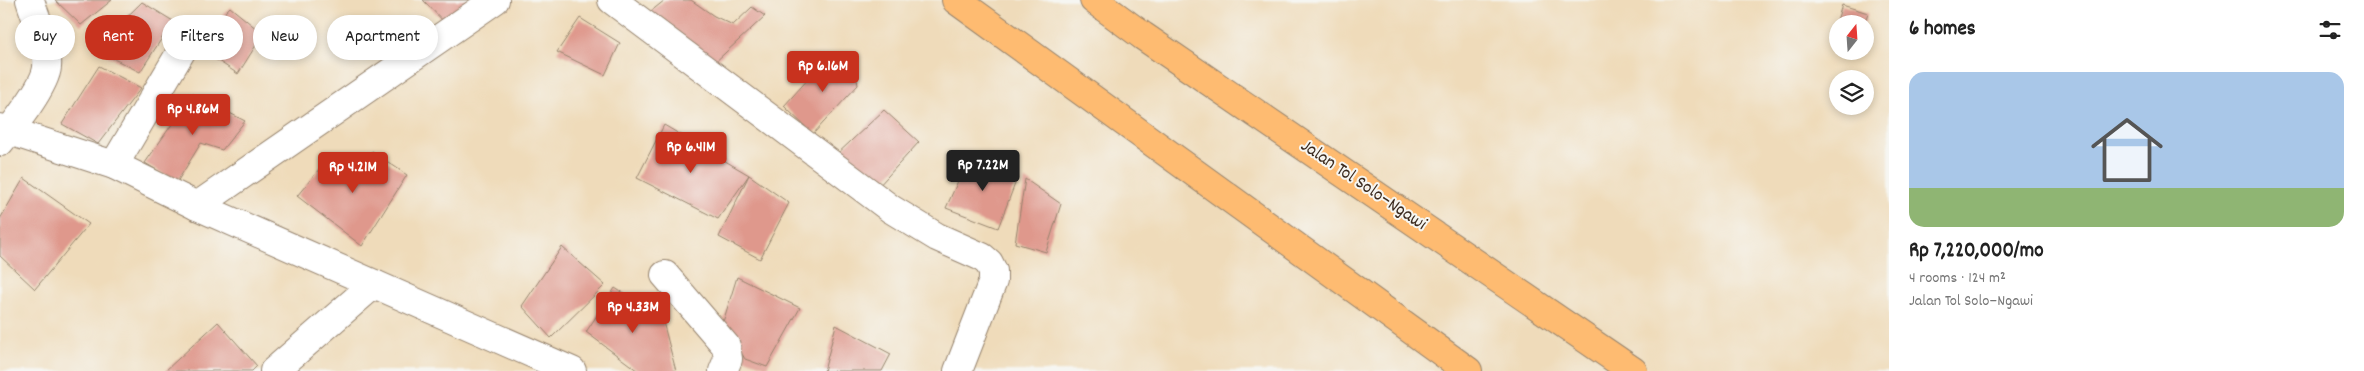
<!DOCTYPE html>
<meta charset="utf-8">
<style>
body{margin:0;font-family:Dekko,sans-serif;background:#f6f6f6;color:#222;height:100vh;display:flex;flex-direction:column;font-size:19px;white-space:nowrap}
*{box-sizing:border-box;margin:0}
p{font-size:16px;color:#767676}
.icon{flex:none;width:28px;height:28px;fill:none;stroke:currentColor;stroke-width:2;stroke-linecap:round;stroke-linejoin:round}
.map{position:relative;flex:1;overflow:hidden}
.drawer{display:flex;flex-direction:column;background:#fff;width:475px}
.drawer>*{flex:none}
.guide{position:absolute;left:15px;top:15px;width:475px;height:45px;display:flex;gap:10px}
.needle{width:32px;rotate:17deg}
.tools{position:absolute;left:1829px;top:15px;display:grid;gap:10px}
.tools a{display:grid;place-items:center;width:45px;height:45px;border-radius:50%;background:#fff;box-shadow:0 2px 8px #0003;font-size:25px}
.price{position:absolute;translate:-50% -42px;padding:0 11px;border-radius:5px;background:#c8321e;color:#fff;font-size:16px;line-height:32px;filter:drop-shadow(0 1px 2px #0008)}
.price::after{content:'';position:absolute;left:50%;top:30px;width:15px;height:11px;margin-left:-8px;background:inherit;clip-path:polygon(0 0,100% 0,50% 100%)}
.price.active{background:#222;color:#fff}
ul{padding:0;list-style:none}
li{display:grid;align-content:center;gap:10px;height:265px;padding:0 20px}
li span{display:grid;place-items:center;height:155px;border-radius:15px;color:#555}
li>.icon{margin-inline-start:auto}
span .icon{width:90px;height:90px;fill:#fffc;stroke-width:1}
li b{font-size:21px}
h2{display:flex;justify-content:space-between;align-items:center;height:60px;padding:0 20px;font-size:21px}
.pill{padding:0 18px;border-radius:22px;background:#fff;box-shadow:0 2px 8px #0003;font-size:18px;line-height:45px}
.pill.active{background:#c8321e;color:#fff}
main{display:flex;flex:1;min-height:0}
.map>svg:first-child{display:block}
.building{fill:#df988c}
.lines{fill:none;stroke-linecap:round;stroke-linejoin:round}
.minor-casing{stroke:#95826c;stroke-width:30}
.tertiary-casing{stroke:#95826c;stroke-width:30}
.motorway-casing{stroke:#95826c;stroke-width:30}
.minor{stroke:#fff;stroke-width:28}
.tertiary{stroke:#fff;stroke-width:28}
.motorway{stroke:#febb71;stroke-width:28}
.labels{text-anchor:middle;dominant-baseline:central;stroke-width:4;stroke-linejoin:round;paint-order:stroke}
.street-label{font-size:19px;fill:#3b2a1e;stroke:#f6f6f2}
</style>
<main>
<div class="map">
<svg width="1889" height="371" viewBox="0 0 1889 371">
<rect width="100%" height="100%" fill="#f6f6f2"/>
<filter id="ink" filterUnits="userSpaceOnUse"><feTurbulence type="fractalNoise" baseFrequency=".02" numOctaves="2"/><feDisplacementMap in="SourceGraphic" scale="10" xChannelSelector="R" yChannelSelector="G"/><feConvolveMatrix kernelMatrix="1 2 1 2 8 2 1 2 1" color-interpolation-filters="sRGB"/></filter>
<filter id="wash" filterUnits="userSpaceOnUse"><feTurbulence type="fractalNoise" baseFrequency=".0096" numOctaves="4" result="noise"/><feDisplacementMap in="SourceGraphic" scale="20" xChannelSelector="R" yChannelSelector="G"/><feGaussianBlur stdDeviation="1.12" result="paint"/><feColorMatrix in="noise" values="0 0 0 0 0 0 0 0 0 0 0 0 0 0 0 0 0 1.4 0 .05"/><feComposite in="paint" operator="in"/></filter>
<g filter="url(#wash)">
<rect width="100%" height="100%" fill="#efdbba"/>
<g id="blocks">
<!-- building -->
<path class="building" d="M55,0H112L81,25Z
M423,0H479L452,30Z
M665,0H691L714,16L733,25L752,7L765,16L712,65L650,12Z
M142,2L173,21L140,72L94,49Z
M1842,5L1868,13L1864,24H1838V44L1830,42Z
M230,7L263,34L238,74L194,45Z
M580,18L620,43L605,75L557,52Z
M828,57L854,64L858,85L813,134L784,106Z
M99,66L141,88L98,144L62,124Z
M193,94L245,121L222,150L201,143L177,182L145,163Z
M884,110L919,142L877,188L835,156Z
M664,125L749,175L718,219L637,178Z
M372,151L407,175L362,246L297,196L330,156L360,174Z
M969,156L1018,176L998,228L946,208Z
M749,175L789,203L760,259L719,237Z
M24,178L89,224L35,289L0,256V219Z
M1025,179L1061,204L1046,252L1015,243Z
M562,247L605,285L551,338L522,306Z
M737,277L800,308L767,367L745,359L723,322Z
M615,288L662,318L676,371H638L586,332Z
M218,322L257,366L252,371H165Z
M836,325L891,354L882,371H824Z"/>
</g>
</g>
<g filter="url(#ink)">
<use href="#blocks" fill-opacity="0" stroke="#95826c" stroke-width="1"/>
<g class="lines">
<defs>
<path id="minor" d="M612,0L891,209L937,237L982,257L989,263L993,271V281L958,371
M0,142C12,128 46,85 47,67C49,46 36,20 30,0
M114,165L182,50
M197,206L495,0
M665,275L726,346L728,359L723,371
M274,371L374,284"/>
<path id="tertiary" d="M0,128L114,165L197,206L572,371"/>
<path id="motorway" d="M956,0L1468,371
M1094,0L1143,36L1633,371"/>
</defs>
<!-- minor casing -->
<use href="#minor" class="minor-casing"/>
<!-- tertiary casing -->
<use href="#tertiary" class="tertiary-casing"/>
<!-- motorway casing -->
<use href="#motorway" class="motorway-casing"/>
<!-- minor -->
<use href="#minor" class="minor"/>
<!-- tertiary -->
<use href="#tertiary" class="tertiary"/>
<!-- motorway -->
<use href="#motorway" class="motorway"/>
</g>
</g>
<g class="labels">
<!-- street labels -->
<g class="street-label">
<text transform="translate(1363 186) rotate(34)">Jalan Tol Solo–Ngawi</text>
</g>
</g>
</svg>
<div class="tools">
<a><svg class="needle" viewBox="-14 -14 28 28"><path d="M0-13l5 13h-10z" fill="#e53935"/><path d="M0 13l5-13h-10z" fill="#767676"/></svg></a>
<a><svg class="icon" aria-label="layers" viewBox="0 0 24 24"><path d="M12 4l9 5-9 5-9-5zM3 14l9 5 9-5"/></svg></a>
</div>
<b class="price" style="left:823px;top:93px">Rp 6.16M</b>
<b class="price" style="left:193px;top:136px">Rp 4.86M</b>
<b class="price" style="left:691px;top:174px">Rp 6.41M</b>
<b class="price active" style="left:983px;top:192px">Rp 7.22M</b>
<b class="price" style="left:353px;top:194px">Rp 4.21M</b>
<b class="price" style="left:633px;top:334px">Rp 4.33M</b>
<div class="guide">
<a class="pill">Buy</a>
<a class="pill active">Rent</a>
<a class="pill">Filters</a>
<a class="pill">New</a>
<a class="pill">Apartment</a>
</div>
</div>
<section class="drawer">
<h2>6 homes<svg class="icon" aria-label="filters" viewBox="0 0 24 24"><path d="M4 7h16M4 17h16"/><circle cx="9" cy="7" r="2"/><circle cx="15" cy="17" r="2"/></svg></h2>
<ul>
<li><span style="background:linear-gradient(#a9c7e8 75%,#8fb573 0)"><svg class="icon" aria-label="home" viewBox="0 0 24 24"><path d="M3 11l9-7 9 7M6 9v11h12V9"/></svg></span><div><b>Rp 7,220,000/mo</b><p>4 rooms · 124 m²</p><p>Jalan Tol Solo–Ngawi</p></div></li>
</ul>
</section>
</main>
